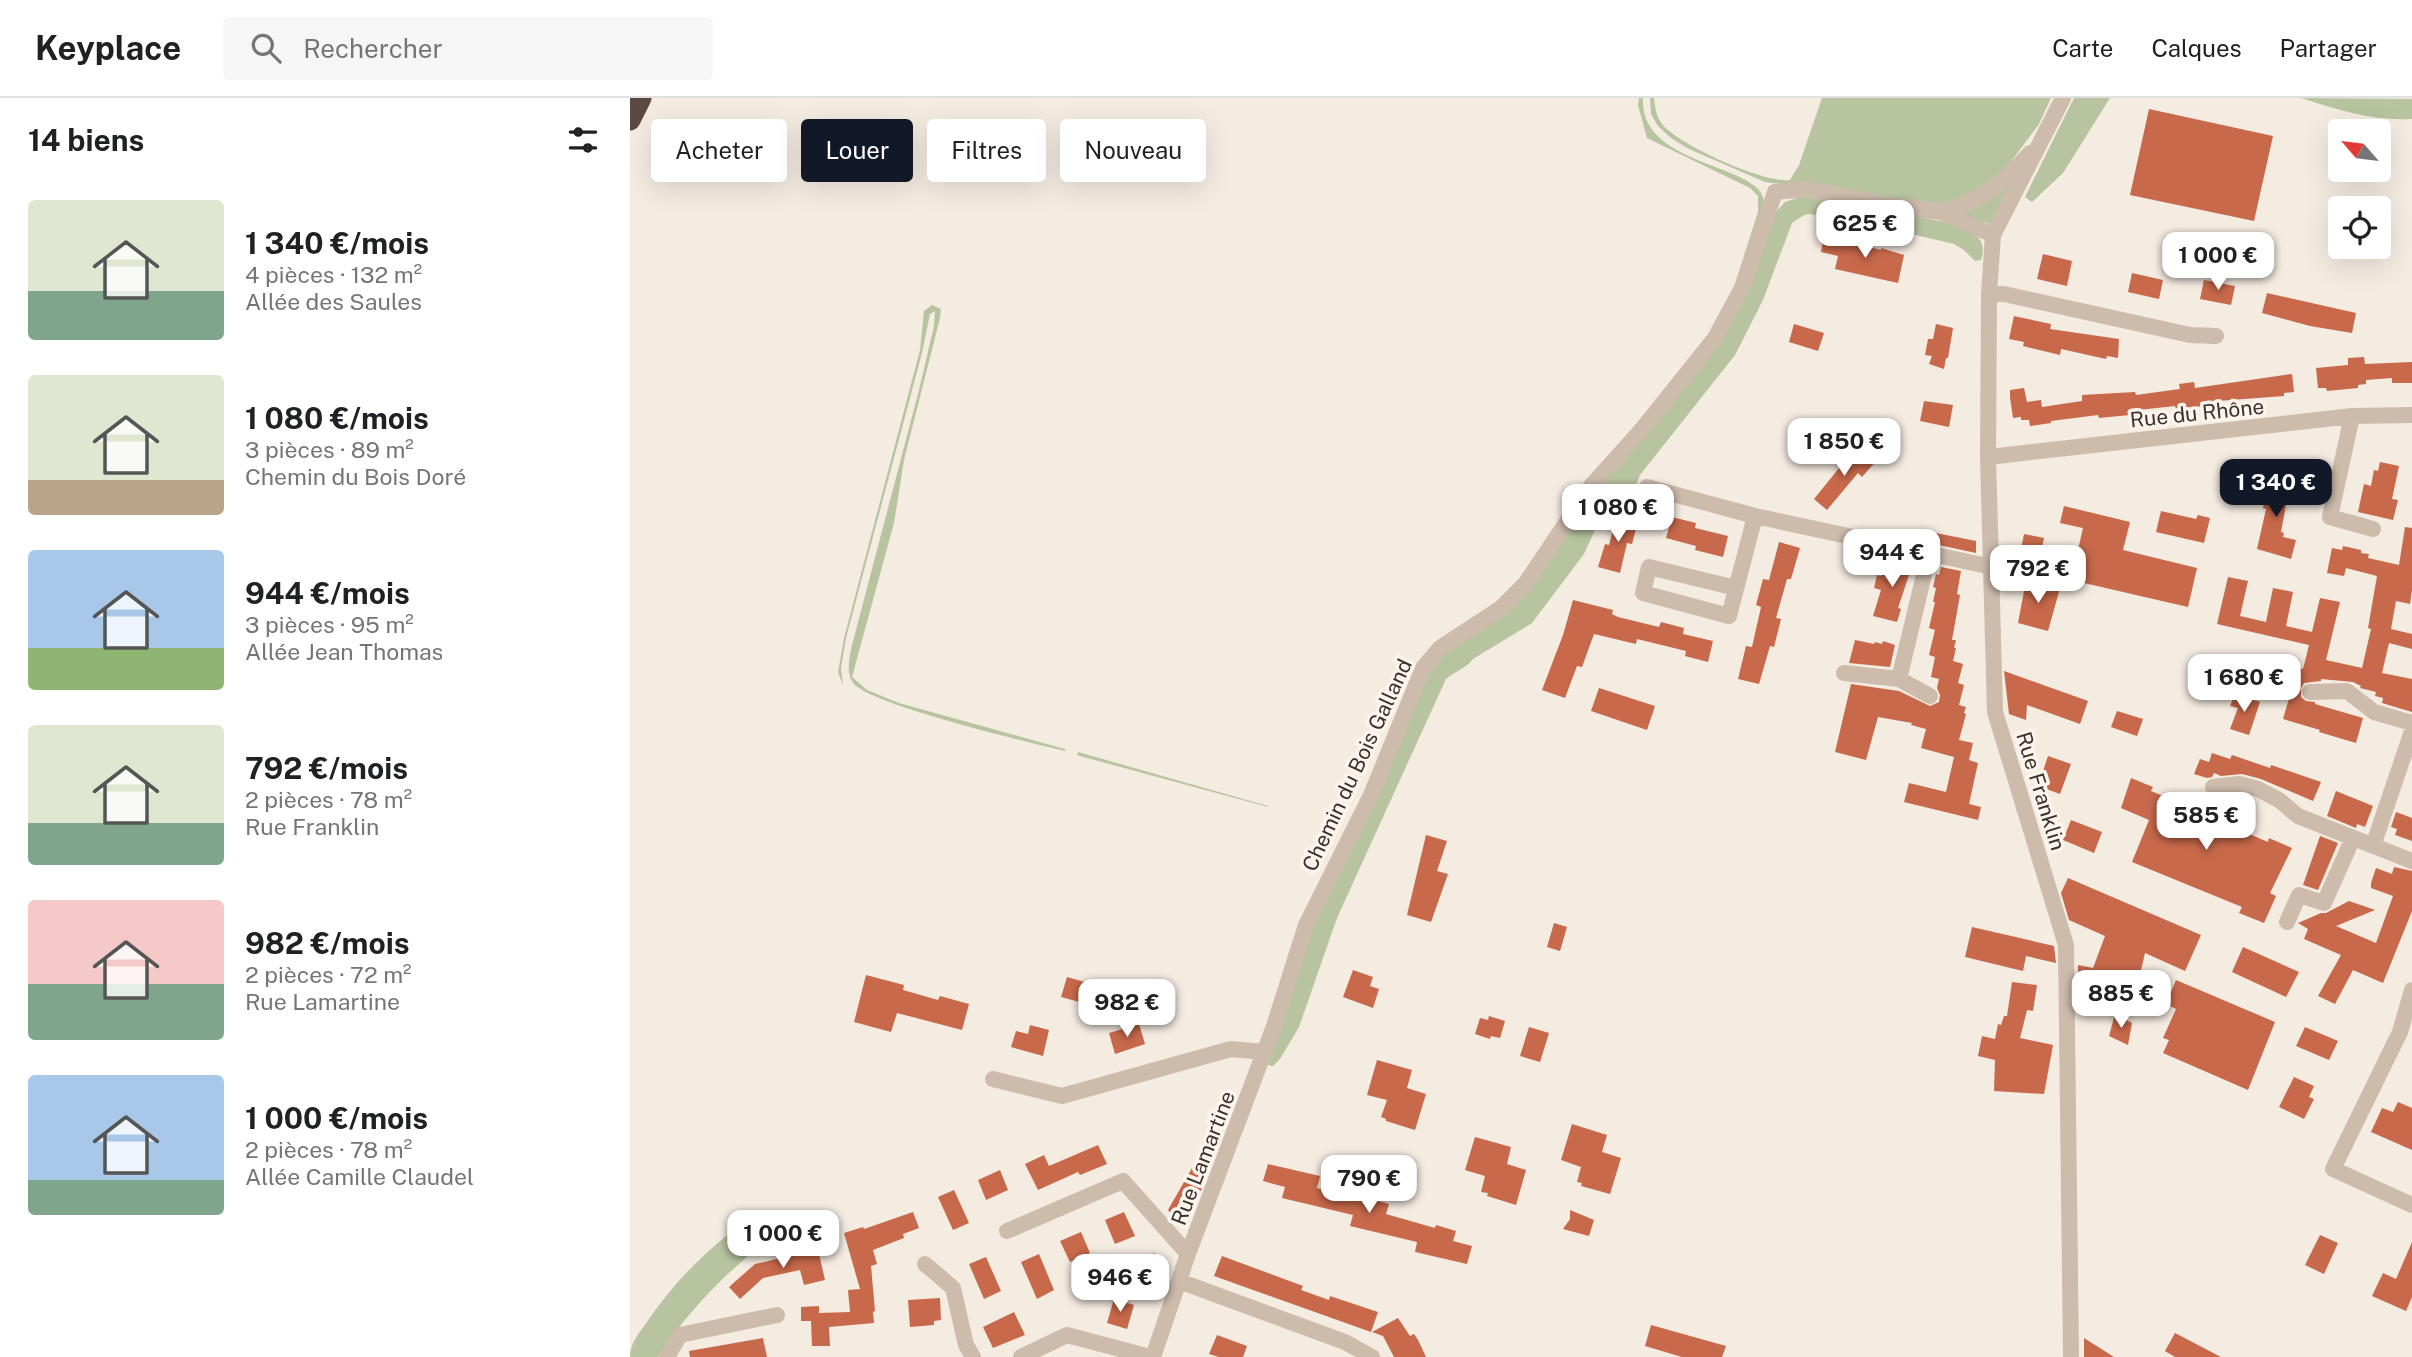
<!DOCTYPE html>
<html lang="fr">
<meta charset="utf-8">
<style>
body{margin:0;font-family:"Public Sans",sans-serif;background:#f6f6f6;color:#202124;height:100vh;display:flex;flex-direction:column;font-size:26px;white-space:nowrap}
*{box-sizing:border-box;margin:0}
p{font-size:23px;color:#757577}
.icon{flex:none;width:38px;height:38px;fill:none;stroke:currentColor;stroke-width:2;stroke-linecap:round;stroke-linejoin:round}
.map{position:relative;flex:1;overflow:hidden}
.side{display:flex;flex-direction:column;background:#fff;width:630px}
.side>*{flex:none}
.guide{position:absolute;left:21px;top:21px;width:665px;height:63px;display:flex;gap:14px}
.needle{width:46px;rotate:298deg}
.controls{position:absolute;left:1698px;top:21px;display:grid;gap:14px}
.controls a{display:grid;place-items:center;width:63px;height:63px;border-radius:7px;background:#fff;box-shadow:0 7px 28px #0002;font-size:35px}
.price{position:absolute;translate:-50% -60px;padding:0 16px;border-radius:14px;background:#fff;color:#222;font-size:23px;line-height:46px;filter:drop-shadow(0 2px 4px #0008)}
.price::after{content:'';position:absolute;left:50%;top:42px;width:21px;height:16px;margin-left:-10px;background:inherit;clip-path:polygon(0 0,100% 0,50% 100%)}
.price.current{background:#111827;color:#fff}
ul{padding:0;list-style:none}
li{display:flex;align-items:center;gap:21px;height:175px;padding:0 28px}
li span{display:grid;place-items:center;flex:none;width:196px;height:140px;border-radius:7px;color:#555}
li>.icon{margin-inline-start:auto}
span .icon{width:84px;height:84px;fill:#fffc;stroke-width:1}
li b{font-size:30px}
h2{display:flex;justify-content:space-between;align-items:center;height:84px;padding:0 28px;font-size:30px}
.tag{padding:0 24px;border-radius:7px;background:#fff;box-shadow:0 7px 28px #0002;font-size:24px;line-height:63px}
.tag.current{background:#111827;color:#fff}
header{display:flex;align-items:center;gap:42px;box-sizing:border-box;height:98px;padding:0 35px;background:#fff;border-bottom:2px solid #e0e0e0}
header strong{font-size:33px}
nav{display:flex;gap:38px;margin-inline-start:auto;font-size:24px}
.search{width:490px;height:63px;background:#f6f6f6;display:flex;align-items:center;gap:18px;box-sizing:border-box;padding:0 24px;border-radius:7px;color:#757577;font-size:26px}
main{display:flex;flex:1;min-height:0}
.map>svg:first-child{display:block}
.green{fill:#b8c4a0}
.building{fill:#c8694b}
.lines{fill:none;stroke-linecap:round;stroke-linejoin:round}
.minor{stroke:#cdbbac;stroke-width:16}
.motorway{stroke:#5c4a42;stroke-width:21}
.labels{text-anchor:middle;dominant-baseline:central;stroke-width:7;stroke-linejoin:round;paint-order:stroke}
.street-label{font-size:21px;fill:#3b302b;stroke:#fbf5ee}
</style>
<header>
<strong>Keyplace</strong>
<div class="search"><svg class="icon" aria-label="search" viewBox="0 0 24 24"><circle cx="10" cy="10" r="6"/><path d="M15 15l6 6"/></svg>Rechercher</div>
<nav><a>Carte</a><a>Calques</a><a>Partager</a></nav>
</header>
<main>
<section class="side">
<h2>14 biens<svg class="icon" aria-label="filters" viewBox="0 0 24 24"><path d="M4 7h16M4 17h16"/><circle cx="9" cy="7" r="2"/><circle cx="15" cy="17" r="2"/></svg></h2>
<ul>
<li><span style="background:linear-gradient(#dfe7d0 65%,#7fa58c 0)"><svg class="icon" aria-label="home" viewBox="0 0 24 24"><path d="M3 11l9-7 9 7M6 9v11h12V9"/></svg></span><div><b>1 340 €/mois</b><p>4 pièces · 132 m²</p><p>Allée des Saules</p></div></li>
<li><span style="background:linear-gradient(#dfe7d0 75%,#b9a48a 0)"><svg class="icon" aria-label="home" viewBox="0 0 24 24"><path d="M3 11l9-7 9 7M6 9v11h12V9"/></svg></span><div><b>1 080 €/mois</b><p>3 pièces · 89 m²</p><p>Chemin du Bois Doré</p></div></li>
<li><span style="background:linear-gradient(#a9c7e8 70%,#8fb573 0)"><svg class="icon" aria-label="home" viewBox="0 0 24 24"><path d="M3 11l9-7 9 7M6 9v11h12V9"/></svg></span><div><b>944 €/mois</b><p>3 pièces · 95 m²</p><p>Allée Jean Thomas</p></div></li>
<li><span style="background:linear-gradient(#dfe7d0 70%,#7fa58c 0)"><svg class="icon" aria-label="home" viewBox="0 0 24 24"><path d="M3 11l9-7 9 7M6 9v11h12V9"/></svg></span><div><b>792 €/mois</b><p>2 pièces · 78 m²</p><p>Rue Franklin</p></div></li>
<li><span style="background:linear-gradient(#f6c9c9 60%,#7fa58c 0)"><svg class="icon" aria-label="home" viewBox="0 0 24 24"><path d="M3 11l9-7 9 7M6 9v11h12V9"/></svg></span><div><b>982 €/mois</b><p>2 pièces · 72 m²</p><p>Rue Lamartine</p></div></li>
<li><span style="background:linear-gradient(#a9c7e8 75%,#7fa58c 0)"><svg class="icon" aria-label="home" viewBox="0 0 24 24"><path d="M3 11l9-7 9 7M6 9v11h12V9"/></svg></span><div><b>1 000 €/mois</b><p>2 pièces · 78 m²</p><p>Allée Camille Claudel</p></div></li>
</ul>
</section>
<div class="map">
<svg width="1782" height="1259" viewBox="0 0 1782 1259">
<rect width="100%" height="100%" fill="#f4ebe1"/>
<!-- green -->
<path class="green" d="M1009,0H1013C1009,70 1133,65 1134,104C1135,123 1110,176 1102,195L1128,114V98L1120,90L1017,40L1008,7Z
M1020,0H1024C1025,9 1026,18 1032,26C1047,46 1135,86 1160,82L1169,67L1192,0H1421L1409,26L1374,73L1338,99L1305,108L1135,84L1059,51L1041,40L1028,28L1021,16Z
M1444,0H1480L1433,75L1402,104L1395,99Z
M1671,0L1782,1V21C1742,23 1708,12 1671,0Z
M1388,73L1360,126L1325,116Z
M1173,98L1327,126C1344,134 1358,141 1351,162L1345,163L1334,152L1324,146L1226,123L1179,116L1174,117L1162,125L1133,202L1105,257L1010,377L1003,395L988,392L975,410L954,456L902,525L843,561C834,572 827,572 816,581L707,820L669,929L650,961L643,968L638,967L676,843L790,590L807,560L859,527L967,388L1086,247L1145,115L1155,104Z
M302,207L311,211L310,220L274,362L264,425L222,579L237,592L269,605L435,651V653C401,645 242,607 224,586C216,576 219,563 221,551L289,292L304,228L305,213L300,216L292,255L216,540L211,570L213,587L208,574L214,540L290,252L294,213Z
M448,654L638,708V709L450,658L447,657Z
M123,1117L130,1119L126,1151C88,1183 55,1217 28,1259H0C0,1244 11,1233 19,1221C50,1177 80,1149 123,1117Z"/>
<!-- building -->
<path class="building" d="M1519,11L1643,38L1624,123L1500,97Z
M1194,138L1251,152V150L1274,157L1268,185L1205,171L1208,158L1191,154Z
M1413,156L1442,163L1437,188L1407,181Z
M1502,175L1533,182L1529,201L1498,194Z
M1574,182L1605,188L1601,207L1570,201Z
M1637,195L1726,215L1722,235L1680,228L1632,215Z
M1384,218L1421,226L1420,231L1489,241L1488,260L1477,258L1476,261L1431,251L1430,257L1393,248L1394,244L1379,241Z
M1164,226L1194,235L1188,253L1159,244Z
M1306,226L1323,230L1318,260H1316L1314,271L1299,266L1302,258L1295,257L1298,241H1303Z
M1734,259L1735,266L1782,264V285H1762V280L1736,282V286L1728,287V290L1697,293L1696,290H1688L1686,270L1718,267V260Z
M1662,276L1664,294L1654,295V298L1574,304L1575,308L1546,311L1545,308L1499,313L1500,317L1469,320L1468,317L1421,323V325L1400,328L1399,322H1391V319L1383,320L1380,299V292L1394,290L1397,304L1411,302L1412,309L1452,303V297L1505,294L1506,297L1550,291L1549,286L1564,284L1565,290Z
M1294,303L1323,307L1319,329L1290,323Z
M1222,354H1227L1233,359L1237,354L1247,362L1232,379L1228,375L1197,412L1184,401Z
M1750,364L1769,368L1762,401L1768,402L1763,422L1728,414L1734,386L1741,388L1744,372L1748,373Z
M1641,376L1661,380L1651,434L1654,435L1653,439L1666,442L1661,461L1627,451L1636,411L1633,410Z
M1434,408L1500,424L1493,452L1567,470L1558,509L1441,482L1453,430L1430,425Z
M1531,413L1566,421L1568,417L1580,420L1574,445L1526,434Z
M987,417L1008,423L1002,446L997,445L990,475L968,469L975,446L979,447Z
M1042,419L1066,425L1065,430L1098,438L1093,459L1065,452L1066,448L1036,440Z
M1775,429L1782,430V492L1780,506L1766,503L1761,531L1782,536V551L1759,545L1752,575L1782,581V614L1752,605L1753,600L1745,598L1746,594L1730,590L1731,588L1723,584L1691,581V583L1674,585L1671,590V599L1676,603L1685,604V606L1733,620L1726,645L1689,634L1690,632L1653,621L1663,586L1661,585L1664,569L1673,571L1679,547L1587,526L1598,479L1618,483L1610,518L1636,524L1643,490L1663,494L1656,528L1682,534L1690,500L1710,504L1696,562L1732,570L1741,531L1738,530L1747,478L1716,470L1714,478L1697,475L1702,450L1712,452L1713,448L1731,452V455L1739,456L1738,460L1769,467Z
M1306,435L1346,443V455L1304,446Z
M1394,436L1414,440L1407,475L1387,471Z
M1149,444L1170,450L1161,481H1157L1146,520L1151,521L1144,549L1140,548L1129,586L1108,581L1116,548L1122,549L1131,509L1126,507L1133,481L1139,482Z
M1264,461L1283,465L1268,510L1271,511L1267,524L1243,518L1251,492L1244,490L1247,477L1251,478L1255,465L1262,467Z
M1311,469L1331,473L1327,496L1330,497L1322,542H1326L1324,550H1326L1323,563L1333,566L1328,585L1334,587L1329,607L1336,609L1334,615L1336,616L1329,642L1343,645L1339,662L1348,665L1339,706L1351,709L1348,722L1274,704L1279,685L1316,694L1324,659L1291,650L1296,631L1281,627L1282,625L1248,619L1236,662L1205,654L1221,586L1269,593L1300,608L1309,604L1310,597L1307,590L1309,581L1301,579L1305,559L1299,557L1305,532L1299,530L1305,504H1303L1306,490L1303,489L1306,476L1309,477Z
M1396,483L1430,490L1418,533L1388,525Z
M943,502L983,512L982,516L988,519L1029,529L1031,524L1054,530L1053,536L1083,543L1078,564L1055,558L1056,553L1007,541L1006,546L964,536L952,569L947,568L935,600L912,592L933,537Z
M1225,542L1244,546L1245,544L1252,546L1253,543L1265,547L1260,569L1219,565Z
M1374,573L1458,603L1450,626L1397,607L1396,622L1379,616Z
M969,590L1025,608L1017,632L961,613Z
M1605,596L1630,604L1619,637L1600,631L1608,610L1600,608Z
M1487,613L1513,621L1507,638L1481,629Z
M1582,655L1600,661L1602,657L1640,670L1641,667L1691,684L1683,703L1631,681L1612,676L1591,678L1584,675L1582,679L1577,680L1564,676L1570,661L1579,664Z
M1418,658L1441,666L1430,696L1408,688Z
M1501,680L1523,689L1521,693L1589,721L1588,724L1616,737L1617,735L1638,744L1639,740L1662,750L1640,795L1646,798L1634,825L1609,815L1612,809L1502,764L1519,722L1491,710Z
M1706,693L1743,708L1735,729L1727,726L1726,730L1697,718Z
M1766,714L1782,720V743L1765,737L1767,731L1761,729Z
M1441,722L1472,734L1464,755L1433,742Z
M796,737L817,743L807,773L818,776L801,824L777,817Z
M1690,738L1708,745L1688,792L1673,787Z
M1764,769L1782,773V813L1753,885L1723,872L1705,906L1688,898L1711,857L1674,841L1678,831L1668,825L1691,815H1696L1719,803L1745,812L1706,828L1746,845L1763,798L1741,790V785L1746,770L1762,776Z
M1438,780L1571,837L1555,873L1515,855L1506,894L1448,882V867L1463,870L1475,838L1439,822L1431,795Z
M924,825L937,829L930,853L917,849Z
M1342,829L1424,848L1426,865L1396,858L1393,873L1335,859Z
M1613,849L1669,874L1656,899L1602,874Z
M723,872L743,879L740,888L749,891L743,910L713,899Z
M236,877L274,887L273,892L308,902L310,898L339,906L332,932L267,915L261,934L224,924Z
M437,879L462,886L457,906L431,899Z
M1546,882L1645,924L1618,992L1533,955L1539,942L1533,940L1546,911L1536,906Z
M1382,884L1407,887L1403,913L1397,912L1390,940L1423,947L1414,996L1364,993L1365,962L1348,958L1352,938L1365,941L1368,926L1371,927L1374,918H1377Z
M1485,916L1502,925L1498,947L1479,938Z
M859,918L875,923L870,940L861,938L860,941L845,936L850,920L858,922Z
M509,926L515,946L485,956L479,935Z
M400,927L419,932L413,958L381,949L386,933L398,936Z
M899,929L919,935L910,964L890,958Z
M1675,929L1708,943L1699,962L1666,948Z
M747,962L782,972L777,990L796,996L785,1032L756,1023V1021L751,1019L757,1002L737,997Z
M1664,979L1684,988L1679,999L1684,1001L1674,1021L1649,1009Z
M1768,1004L1782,1010V1052L1741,1034L1752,1010L1763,1014Z
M942,1026L977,1037L972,1054L991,1060L980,1096L951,1088L952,1085L947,1084L951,1069L931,1062Z
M845,1039L881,1049L877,1066L896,1072L886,1107L857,1098L858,1095L851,1094L855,1078L835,1072Z
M468,1047L477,1066L450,1077L448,1074L408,1092L395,1066L414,1057L419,1068Z
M566,1063L579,1070L571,1093L566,1090L547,1123L538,1112Z
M638,1066L690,1078L687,1090L736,1103L737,1100L759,1106L756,1116L805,1130L806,1127L826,1133L823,1143L842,1148L837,1166L785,1154L787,1144L720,1128L723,1117L652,1100L655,1089L633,1083Z
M370,1072L378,1092L356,1102L348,1082Z
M324,1092L339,1125L323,1132L308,1099Z
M940,1112L964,1122L959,1138L933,1131L940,1121Z
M283,1114L289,1130L273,1136L274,1140L243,1152L247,1166L241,1168L245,1213L243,1214L244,1225L199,1229L200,1248H182L181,1223H171V1209L189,1208V1215L220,1214L218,1192L230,1191L214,1135L233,1129L234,1131Z
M494,1114L505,1138L485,1146L475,1122Z
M451,1134L460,1155L440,1164L430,1143Z
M1690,1137L1708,1145L1694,1176L1675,1167Z
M1782,1144V1199L1776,1213L1742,1198L1753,1175L1766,1181Z
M187,1147L195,1182L174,1187L170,1172L133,1180L110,1201L99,1189L125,1166L164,1157L163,1152Z
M525,1155L532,1170L505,1184L497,1169Z
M409,1156L424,1192L407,1201L391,1164Z
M592,1158L673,1188L671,1192L699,1202L700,1198L748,1214L741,1234L584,1178Z
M356,1159L371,1193L354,1201L339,1166Z
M310,1200L311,1222L304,1223V1227L280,1229L278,1202Z
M484,1201L504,1207L497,1231L477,1225Z
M384,1214L395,1237L363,1250L353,1229Z
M768,1220L780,1238L784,1236L788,1242L796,1259H764L753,1238L742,1234Z
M1021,1227L1096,1248L1092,1259H1052L1015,1248Z
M1545,1235L1591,1259H1545L1535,1253Z
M587,1237L617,1248L613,1259H589L579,1256Z
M133,1240L137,1259H60L59,1253Z
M1454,1240L1484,1259H1454Z"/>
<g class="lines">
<!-- minor -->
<path class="minor" d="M1433,0L1363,137L1359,196L1358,359L1365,614L1436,847L1441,1259
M1311,114C1351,104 1373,85 1400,55
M1359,196H1374L1560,237L1586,238
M1722,318L1700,419L1743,431
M1358,359L1722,318L1782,317
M1017,389L1125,418L1362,469
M1106,490L1019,469L1013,495L1099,518L1125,418
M1214,575L1269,581L1300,598
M1269,581L1299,456
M1680,594L1717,593L1744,614L1782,625
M1583,689L1609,686L1628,691L1649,702L1668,718L1782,763
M1743,748L1782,633
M1657,824L1669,797L1694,805L1723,740
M1782,892L1770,934L1703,1071L1782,1107
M363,981L432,998L601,951L634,954
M377,1133L493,1083L558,1156
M295,1166L323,1190L336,1247L343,1259
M549,1183L715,1244L742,1259
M37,1259L50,1237L147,1217
M391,1259L437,1237L520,1259
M523,1259L558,1156L644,928L676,827L741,697L793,570L810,550L871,510L895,486L961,388L1013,330L1085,240L1114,186L1145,94L1177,91L1258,107L1311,114L1363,137"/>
<!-- motorway -->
<path class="motorway" d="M0,22L11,0"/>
</g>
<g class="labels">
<!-- street labels -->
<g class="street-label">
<text transform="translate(1567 315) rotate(-6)">Rue du Rhône</text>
<text transform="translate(727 667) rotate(-65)">Chemin du Bois Galland</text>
<text transform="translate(1411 693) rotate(73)">Rue Franklin</text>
<text transform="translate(573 1060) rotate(-69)">Rue Lamartine</text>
</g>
</g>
</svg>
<div class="controls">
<a><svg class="needle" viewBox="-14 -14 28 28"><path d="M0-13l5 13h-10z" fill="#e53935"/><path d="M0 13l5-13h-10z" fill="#757577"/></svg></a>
<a><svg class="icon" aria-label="locate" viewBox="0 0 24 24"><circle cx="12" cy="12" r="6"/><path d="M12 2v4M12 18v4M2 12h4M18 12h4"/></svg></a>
</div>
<b class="price" style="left:1235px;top:162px">625 €</b>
<b class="price" style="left:1588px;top:194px">1 000 €</b>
<b class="price" style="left:1214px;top:380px">1 850 €</b>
<b class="price current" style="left:1646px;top:421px">1 340 €</b>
<b class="price" style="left:988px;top:446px">1 080 €</b>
<b class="price" style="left:1262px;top:491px">944 €</b>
<b class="price" style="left:1408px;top:507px">792 €</b>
<b class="price" style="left:1614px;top:616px">1 680 €</b>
<b class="price" style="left:1576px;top:754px">585 €</b>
<b class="price" style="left:1491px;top:932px">885 €</b>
<b class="price" style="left:497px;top:941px">982 €</b>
<b class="price" style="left:739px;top:1117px">790 €</b>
<b class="price" style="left:153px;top:1172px">1 000 €</b>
<b class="price" style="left:490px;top:1216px">946 €</b>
<div class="guide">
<a class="tag">Acheter</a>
<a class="tag current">Louer</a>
<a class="tag">Filtres</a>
<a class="tag">Nouveau</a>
</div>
</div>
</main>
